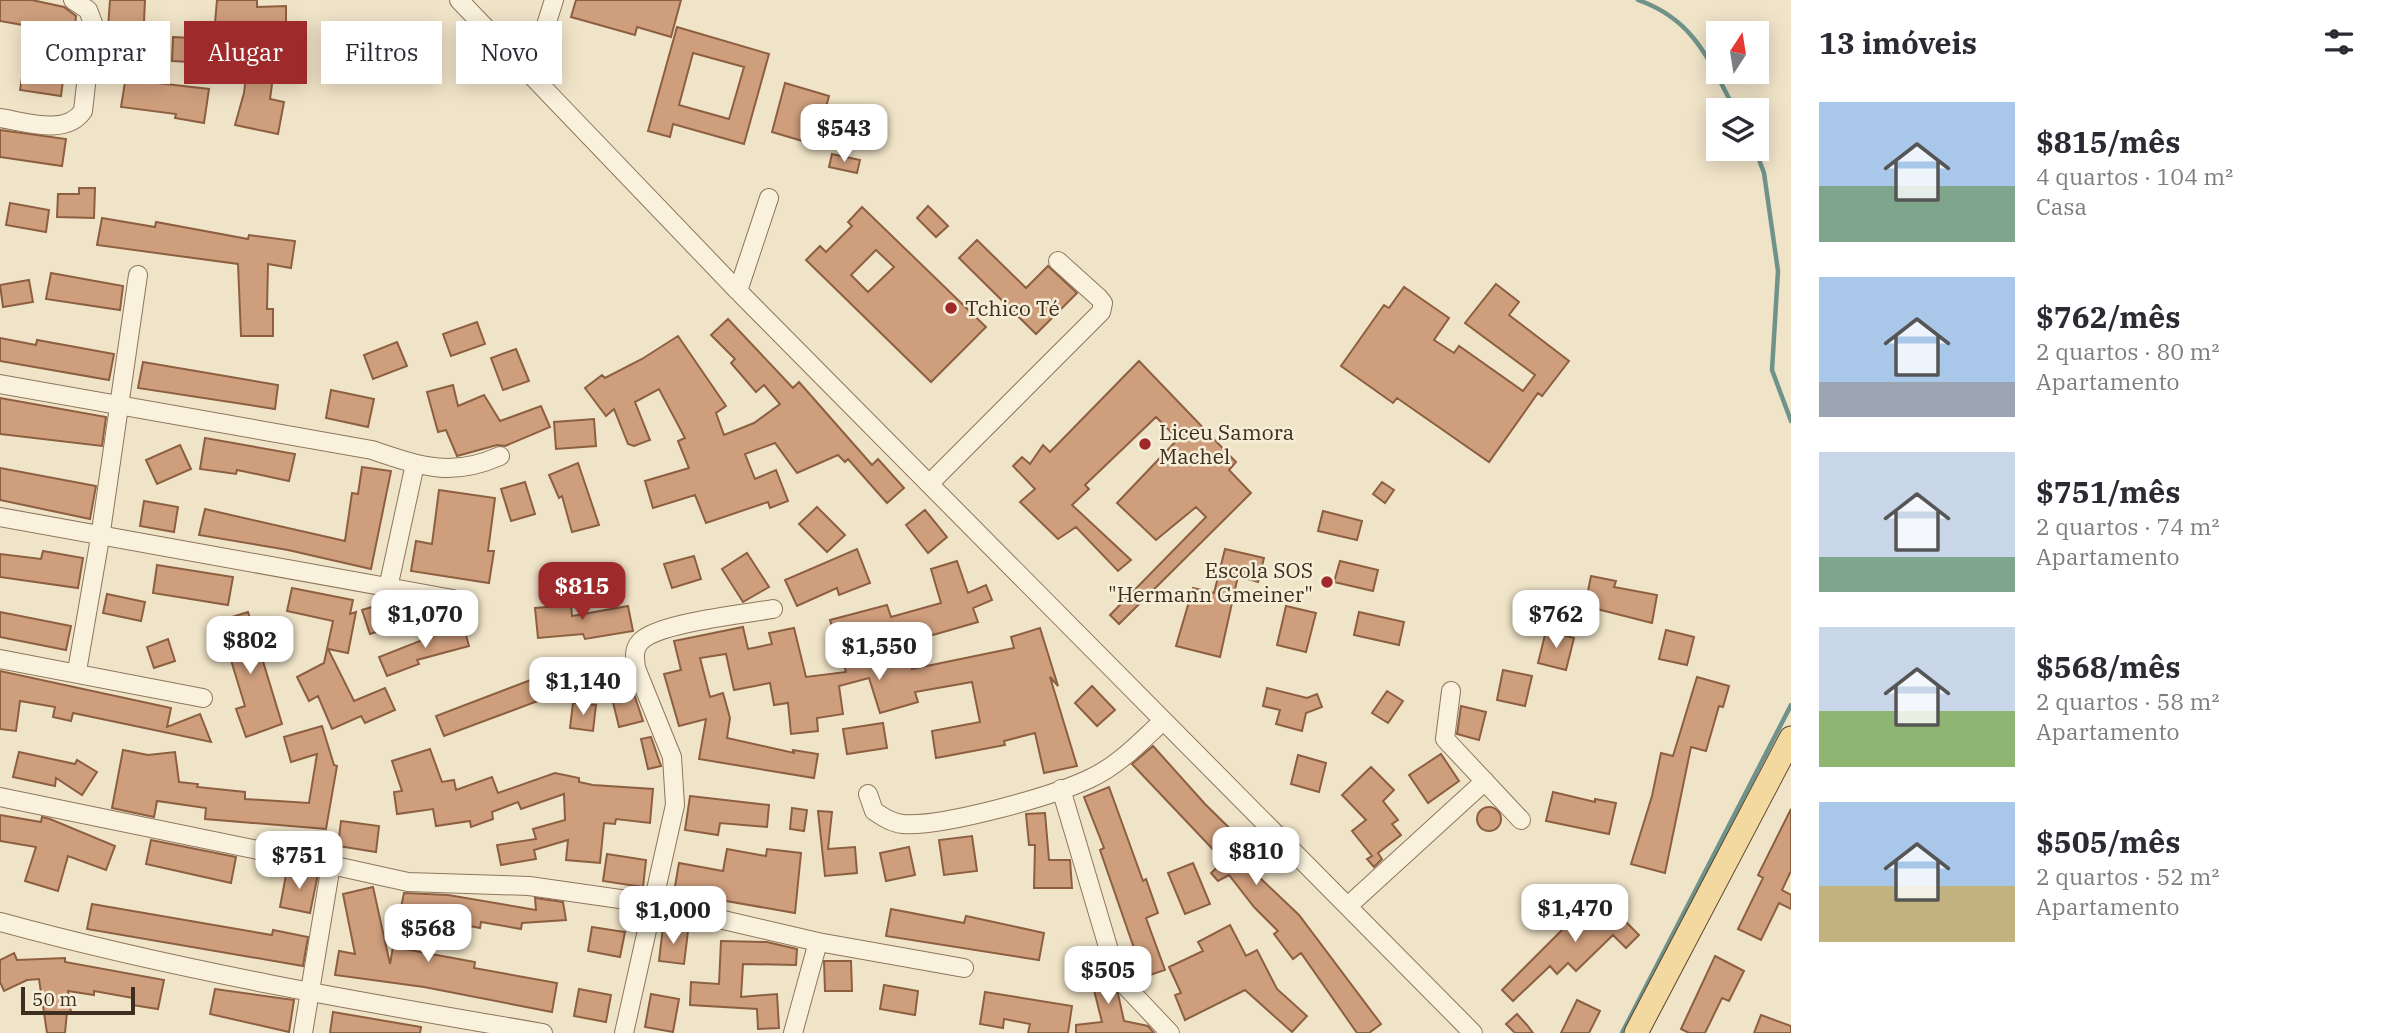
<!DOCTYPE html>
<html lang="pt">
<meta charset="utf-8">
<style>
body{margin:0;font-family:"IBM Plex Serif",serif;background:#f7f7f7;color:#2b2b33;height:100vh;display:flex;flex-direction:column;font-size:26px;white-space:nowrap}
*{box-sizing:border-box;margin:0}
p{font-size:23px;color:#7c7c81}
.icon{flex:none;width:38px;height:38px;fill:none;stroke:currentColor;stroke-width:2;stroke-linecap:round;stroke-linejoin:round}
.map{position:relative;flex:1;overflow:hidden}
.side{display:flex;flex-direction:column;background:#fff;width:595px}
.side>*{flex:none}
.hud{position:absolute;left:21px;top:21px;width:665px;height:63px;display:flex;gap:14px}
.needle{width:46px;rotate:12deg}
.fabs{position:absolute;left:1706px;top:21px;display:grid;gap:14px}
.fabs a{display:grid;place-items:center;width:63px;height:63px;border-radius:0px;background:#fff;box-shadow:0 4px 18px #0003;font-size:35px}
.scale{position:absolute;left:21px;bottom:18px;width:114px;box-sizing:border-box;padding-left:7px;border:4px solid #3d2e20;border-top:0;font-size:19px;line-height:24px;white-space:nowrap;color:#3d2e20;-webkit-text-stroke:5px #f7eed8;paint-order:stroke}
.price{position:absolute;translate:-50% -60px;padding:0 16px;border-radius:14px;background:#fff;color:#222;font-size:23px;line-height:46px;filter:drop-shadow(0 2px 4px #0008)}
.price::after{content:'';position:absolute;left:50%;top:42px;width:21px;height:16px;margin-left:-10px;background:inherit;clip-path:polygon(0 0,100% 0,50% 100%)}
.price.selected{background:#9e2a2b;color:#fff}
ul{padding:0;list-style:none}
li{display:flex;align-items:center;gap:21px;height:175px;padding:0 28px}
li span{display:grid;place-items:center;flex:none;width:196px;height:140px;border-radius:0px;color:#555}
li>.icon{margin-inline-start:auto}
span .icon{width:84px;height:84px;fill:#fffc;stroke-width:1}
li b{font-size:30px}
h2{display:flex;justify-content:space-between;align-items:center;height:84px;padding:0 28px;font-size:30px}
.tag{padding:0 24px;border-radius:0px;background:#fff;box-shadow:0 4px 18px #0003;font-size:24px;line-height:63px}
.tag.selected{background:#9e2a2b;color:#fff}
main{display:flex;flex:1;min-height:0}
.map>svg:first-child{display:block}
.lines{fill:none;stroke-linecap:round;stroke-linejoin:round}
.stream{stroke:#6f938a;stroke-width:4.5}
.building{fill:#cf9f7d;stroke:#8d5f41;stroke-width:2;fill-rule:evenodd}
.minor-casing{stroke:#8d765c;stroke-width:20}
.major-casing{stroke:#5b4430;stroke-width:25}
.minor{stroke:#faf1dc;stroke-width:18}
.major{stroke:#f3d9a0;stroke-width:23}
.poi-dot{fill:#9e2a2b;stroke:#f7eed8;stroke-width:2.5}
.labels{text-anchor:middle;dominant-baseline:central;stroke-width:5;stroke-linejoin:round;paint-order:stroke}
.poi-label{font-size:21px;fill:#3d2e20;stroke:#f7eed8;text-anchor:start}
</style>
<main>
<div class="map">
<svg width="1791" height="1033" viewBox="0 0 1791 1033">
<rect width="100%" height="100%" fill="#f0e4c8"/>
<g class="lines">
<!-- stream -->
<path class="stream" d="M1638,0C1695,20 1709,61 1735,110
M1755,149L1764,173L1778,271L1772,370L1791,421
M1622,1033L1791,705"/>
</g>
<!-- building -->
<path class="building" d="M0,0H32L64,7L76,16L74,34L0,21Z
M110,0H145L143,43H149L148,59L106,56Z
M217,0H257V7L286,6V32H279L270,99L284,102L278,134L235,125L244,93L252,27L215,23Z
M576,0H681L671,37L637,27L635,35L571,17Z
M677,27L769,54L744,144L673,124L670,137L648,131ZM693,53L744,67L729,119L679,105Z
M173,37L209,39L207,63L172,61Z
M24,66L64,72L61,96L20,90Z
M126,76L148,82L209,89L204,123L175,118L176,114L121,107Z
M785,83L829,96L816,145L772,132Z
M0,130L66,139L62,166L0,157Z
M832,154L860,160L857,173L829,167Z
M79,188H95L94,218L57,217L58,194H79Z
M10,203L49,210L46,232L6,225Z
M928,206L948,226L936,237L917,218Z
M862,207L986,327L931,382L806,260L820,246L826,252L852,226L848,222ZM876,250L894,267L868,292L851,275Z
M102,218L155,227L156,222L248,239L249,235L295,241L291,268L268,264L267,309H273V336H241L238,264L97,245Z
M977,240L1026,288L1048,266L1077,293L1036,334L959,258Z
M51,273L123,286L120,310L46,299Z
M29,280L33,302L3,307L0,285Z
M1496,284L1519,302L1509,315L1569,361L1542,396L1538,393L1489,462L1397,398L1393,403L1341,366L1384,305L1389,308L1404,287L1449,318L1434,340L1454,353L1459,346L1523,391L1535,375L1465,323Z
M728,319L793,388L799,382L872,465L878,459L904,488L887,503L848,459L845,462L838,455L797,473L775,443L745,454L755,479L776,470L788,501L770,508L768,502L706,523L695,495L653,508L645,481L689,468L678,441L685,438L659,389L635,402L650,440L634,446L628,444L614,409L606,416L585,388L602,375L605,378L642,359L678,336L726,406L716,413L724,435L754,423L780,404L764,385L756,392L731,363L735,359L711,335Z
M477,322L485,344L451,356L443,334Z
M0,338L36,345L37,340L114,354L109,380L0,361Z
M397,342L407,366L373,379L364,355Z
M516,349L529,381L503,390L491,358Z
M1139,361L1236,462L1229,470L1251,493L1119,624L1110,615L1206,517L1196,507L1156,540L1117,503L1178,439L1156,417L1085,485L1089,489L1072,505L1131,560L1118,571L1076,527L1058,539L1020,502L1035,489L1013,466L1022,457L1030,464L1043,445L1050,452Z
M143,362L278,385L275,409L138,388Z
M453,385L458,406L484,395L500,421L541,406L550,427L505,446L497,445L457,456L446,430L438,432L427,392Z
M331,390L374,399L368,427L326,418Z
M0,398L106,417L102,446L0,434Z
M594,419L596,446L556,449L554,422Z
M205,438L295,454L289,481L237,470L236,474L200,469Z
M180,445L191,469L157,484L146,460Z
M578,463L599,525L572,532L562,496L559,498L549,475Z
M362,467L391,471L371,569L288,550L199,535L205,509L345,541L352,493L358,494Z
M0,468L96,486L90,519L0,500Z
M525,482L535,514L511,521L501,489Z
M1382,482L1394,490L1385,503L1373,494Z
M439,490L495,498L488,551H494L489,583L411,571L416,541L432,544Z
M144,501L178,507L174,532L140,526Z
M817,507L845,535L827,552L799,524Z
M925,510L947,537L928,553L906,525Z
M1323,511L1362,521L1357,540L1318,531Z
M857,549L870,583L839,595L837,588L797,606L785,580Z
M1225,549L1264,558L1258,582L1238,576L1220,657L1176,646L1193,588L1214,593Z
M43,551L83,558L78,588L0,577V554L41,559Z
M747,553L769,587L743,602L722,569Z
M694,556L701,579L672,588L664,564Z
M957,561L968,593L986,585L992,600L973,608L978,622L905,643L912,669L1014,648L1011,637L1040,628L1058,686L1050,677L1077,766L1044,773L1035,733L1004,741L1005,745L936,758L932,731L980,722L972,682L915,692L918,702L880,713L869,678L839,686L843,714L817,718L818,731L791,734L788,703L774,705L770,683L734,690L726,654L700,658L710,697L723,693L730,718L727,738L794,753L793,750L818,754L814,778L699,759L706,719L679,726L664,674L681,670L674,641L743,627L748,649L772,644L769,633L794,628L806,677L846,672L830,620L887,605L891,617L941,603L931,569Z
M1340,561L1378,570L1373,591L1334,582Z
M157,565L233,577L228,605L153,593Z
M1591,576L1616,581L1614,587L1657,595L1652,623L1585,606Z
M292,588L353,600L350,614L356,612L348,653L328,649L354,701L385,688L395,710L365,723L361,716L332,729L318,696L309,701L297,677L324,663L333,621L287,611Z
M107,594L145,602L141,621L103,613Z
M385,603L393,627L370,634L362,610Z
M571,605L572,616L628,606L633,631L585,639L583,634L538,638L535,608Z
M1286,606L1316,613L1306,652L1277,645Z
M0,612L71,626L66,650L0,637Z
M248,612L282,724L246,737L236,709L245,706L219,621Z
M1359,612L1404,622L1399,645L1354,635Z
M463,624L469,646L417,660L419,664L387,676L379,657Z
M1666,630L1694,637L1687,665L1659,659Z
M1546,631L1574,638L1566,670L1538,663Z
M168,639L175,661L154,668L147,647Z
M586,659L594,680L444,736L436,716Z
M1503,670L1532,676L1525,706L1497,700Z
M0,671L171,708L167,727L200,714L211,742L73,713L71,721L53,717L55,707L20,701L16,731L0,729Z
M1697,677L1729,686L1723,707L1719,706L1706,751L1691,747L1665,873L1631,864L1652,796L1661,753L1673,756Z
M631,685L643,721L619,727L610,690Z
M1092,686L1115,710L1097,726L1075,703Z
M1267,688L1307,698L1317,694L1322,707L1306,713L1302,731L1276,724L1280,710L1263,706Z
M1387,691L1403,701L1388,723L1372,713Z
M573,703L596,705L593,731L570,728Z
M1461,706L1486,712L1479,740L1457,734Z
M883,723L887,748L847,754L843,729Z
M322,726L334,765L337,766L326,829L205,819L206,808L157,801L154,817L112,808L123,750L148,755L175,752L179,782L198,784L197,787L245,792V799L309,803L317,754L291,762L284,737Z
M651,737L661,766L648,769L641,739Z
M1153,746L1205,804L1267,865L1257,875L1299,915L1381,1024L1369,1033H1357L1301,953L1293,959L1274,934L1278,931L1254,907L1229,875L1218,881L1211,873L1224,861L1132,764Z
M430,749L442,782L454,780L456,790L492,777L498,793L555,773L579,778V782L593,785L653,789L650,823L616,819L615,824L604,823L600,863L566,860L568,840L534,850L536,859L501,865L497,845L536,839L533,829L565,820L564,794L521,809L518,802L492,812L493,819L471,827L470,821L436,826L433,809L397,814L394,792L402,791L392,761Z
M19,752L75,764L77,760L97,772L82,795L56,778L55,786L13,777Z
M1441,754L1459,781L1428,803L1409,775Z
M1298,755L1326,763L1319,792L1291,784Z
M1371,767L1394,790L1383,801L1398,820L1392,824L1401,835L1378,853L1382,859L1374,867L1367,859L1372,856L1352,831L1366,820L1342,795Z
M1109,787L1143,881L1146,879L1158,913L1146,918L1165,970L1144,977L1100,850L1104,848L1084,797Z
M1553,792L1595,802V799L1616,803L1609,834L1546,821Z
M690,796L769,805L767,827L720,823L718,835L685,830Z
M1477 819a12 12 0 1 1 24 0a12 12 0 1 1-24 0Z
M792,808L807,810L804,831L790,829Z
M1791,809V871L1782,890L1791,895V909L1779,903L1761,940L1738,929L1763,878L1758,875Z
M818,811L832,812L828,849L855,847L857,873L825,876Z
M1045,813L1049,860H1070L1072,888H1034L1035,845H1029L1026,814Z
M0,815L41,822L42,817L50,819L115,846L106,870L68,856L58,891L25,881L36,847L0,841Z
M341,821L379,826L376,852L338,846Z
M972,836L977,871L944,875L939,840Z
M151,840L236,857L231,883L146,864Z
M909,847L915,875L886,881L880,853Z
M727,849L766,856L767,849L801,853L795,913L674,892L679,863L723,871Z
M607,854L646,860L643,887L603,881Z
M1193,863L1210,904L1185,914L1168,873Z
M296,869L318,874L310,913L280,907L286,875L294,877Z
M373,887L390,964L393,947L475,962L474,968L557,983L552,1012L424,987L335,975L339,951L355,954L343,894Z
M404,893L448,895L536,910L535,898L563,902L566,920L522,923L521,929L481,922L480,928L435,919V924L399,917Z
M1598,894L1639,935L1626,948L1613,935L1576,971L1568,963L1557,974L1550,966L1513,1001L1502,990Z
M92,904L272,935L273,930L308,937L303,966L87,929Z
M891,909L964,923L966,916L1044,933L1039,960L886,936Z
M1230,925L1246,956L1257,950L1277,989L1307,1016L1292,1032L1245,990L1185,1020L1175,995L1181,993L1169,967L1203,951L1198,942Z
M592,927L625,932L620,957L588,951Z
M663,927L688,931L684,964L659,961Z
M721,941L767,942L797,949L796,965L743,964L741,997L777,994L779,1028L758,1029L757,1009L690,1005L691,982L719,984Z
M14,953L17,960L65,958V962L164,980L158,1009L132,1005L133,998L94,991V995L68,991L71,1012H67L65,1033H47L39,979L27,980L4,991L0,982V960Z
M1098,954L1106,981L1118,994L1124,1021L1148,1026L1154,1033H1076V1025L1102,1022L1086,958Z
M1715,956L1744,971L1729,1001L1722,998L1705,1033H1689L1681,1029Z
M824,961H851L852,991H825Z
M884,985L918,991L915,1015L880,1009Z
M215,989L294,1000L289,1032L210,1014Z
M579,989L611,995L606,1022L574,1016Z
M985,992L1072,1006L1068,1033H1028L1030,1024L1004,1019L1003,1028L980,1024Z
M651,994L679,999L673,1032L645,1027Z
M1577,1000L1600,1011L1589,1033H1561Z
M333,1012L421,1027L420,1033H330Z
M1517,1014L1527,1025L1533,1033H1515L1506,1024Z
M1761,1015L1791,1026V1033H1754Z"/>
<g class="lines">
<defs>
<path id="minor" d="M459,0L738,291L1473,1033
M531,72L554,0
M0,118C26,122 66,136 83,111L93,23L88,10L73,0
M738,291L769,198
M0,384L372,450C420,466 451,478 500,456
M929,484L1101,312L1103,303L1099,298L1058,261
M0,517L453,599
M388,588L415,464
M0,659L203,698
M77,671L100,538L138,275
M1451,691L1445,739L1521,820
M1061,789L1117,977L1170,1033
M868,794L874,811C883,817 892,823 903,824C943,827 1054,796 1091,778C1119,765 1140,742 1163,721
M0,797L331,865L408,882L529,886L655,904L818,942L964,968
M1348,906L1485,781
M0,922C179,971 361,1002 543,1033
M303,1033L331,865
M624,1033L675,805L672,757L636,668C635,659 633,650 640,642C656,623 745,614 773,609
M793,1033L818,942"/>
<path id="major" d="M1636,1033L1791,738"/>
</defs>
<!-- minor casing -->
<use href="#minor" class="minor-casing"/>
<!-- major casing -->
<use href="#major" class="major-casing"/>
<!-- minor -->
<use href="#minor" class="minor"/>
<!-- major -->
<use href="#major" class="major"/>
</g>
<!-- markers -->
<g class="poi-dot">
<circle cx="951" cy="308" r="7"/>
<circle cx="1145" cy="444" r="7"/>
<circle cx="1327" cy="582" r="7"/>
</g>
<g class="labels">
<!-- poi labels -->
<g class="poi-label">
<text x="965" y="308">Tchico Té</text>
<text x="1159" y="432">Liceu Samora<tspan x="1159" dy="24">Machel</tspan></text>
<text x="1313" y="570" text-anchor="end">Escola SOS<tspan x="1313" dy="24">"Hermann Gmeiner"</tspan></text>
</g>
</g>
</svg>
<div class="fabs">
<a><svg class="needle" viewBox="-14 -14 28 28"><path d="M0-13l5 13h-10z" fill="#e53935"/><path d="M0 13l5-13h-10z" fill="#7c7c81"/></svg></a>
<a><svg class="icon" aria-label="layers" viewBox="0 0 24 24"><path d="M12 4l9 5-9 5-9-5zM3 14l9 5 9-5"/></svg></a>
</div>
<div class="scale">50 m</div>
<b class="price" style="left:844px;top:164px">$543</b>
<b class="price selected" style="left:582px;top:622px">$815</b>
<b class="price" style="left:425px;top:650px">$1,070</b>
<b class="price" style="left:1556px;top:650px">$762</b>
<b class="price" style="left:250px;top:676px">$802</b>
<b class="price" style="left:879px;top:682px">$1,550</b>
<b class="price" style="left:583px;top:717px">$1,140</b>
<b class="price" style="left:1256px;top:887px">$810</b>
<b class="price" style="left:299px;top:891px">$751</b>
<b class="price" style="left:1575px;top:944px">$1,470</b>
<b class="price" style="left:673px;top:946px">$1,000</b>
<b class="price" style="left:428px;top:964px">$568</b>
<b class="price" style="left:1108px;top:1006px">$505</b>
<div class="hud">
<a class="tag">Comprar</a>
<a class="tag selected">Alugar</a>
<a class="tag">Filtros</a>
<a class="tag">Novo</a>
</div>
</div>
<section class="side">
<h2>13 imóveis<svg class="icon" aria-label="filters" viewBox="0 0 24 24"><path d="M4 7h16M4 17h16"/><circle cx="9" cy="7" r="2"/><circle cx="15" cy="17" r="2"/></svg></h2>
<ul>
<li><span style="background:linear-gradient(#a9c7e8 60%,#7fa58c 0)"><svg class="icon" aria-label="home" viewBox="0 0 24 24"><path d="M3 11l9-7 9 7M6 9v11h12V9"/></svg></span><div><b>$815/mês</b><p>4 quartos · 104 m²</p><p>Casa</p></div></li>
<li><span style="background:linear-gradient(#a9c7e8 75%,#9aa5b1 0)"><svg class="icon" aria-label="home" viewBox="0 0 24 24"><path d="M3 11l9-7 9 7M6 9v11h12V9"/></svg></span><div><b>$762/mês</b><p>2 quartos · 80 m²</p><p>Apartamento</p></div></li>
<li><span style="background:linear-gradient(#c9d6e8 75%,#7fa58c 0)"><svg class="icon" aria-label="home" viewBox="0 0 24 24"><path d="M3 11l9-7 9 7M6 9v11h12V9"/></svg></span><div><b>$751/mês</b><p>2 quartos · 74 m²</p><p>Apartamento</p></div></li>
<li><span style="background:linear-gradient(#c9d6e8 60%,#8fb573 0)"><svg class="icon" aria-label="home" viewBox="0 0 24 24"><path d="M3 11l9-7 9 7M6 9v11h12V9"/></svg></span><div><b>$568/mês</b><p>2 quartos · 58 m²</p><p>Apartamento</p></div></li>
<li><span style="background:linear-gradient(#a9c7e8 60%,#c2b280 0)"><svg class="icon" aria-label="home" viewBox="0 0 24 24"><path d="M3 11l9-7 9 7M6 9v11h12V9"/></svg></span><div><b>$505/mês</b><p>2 quartos · 52 m²</p><p>Apartamento</p></div></li>
</ul>
</section>
</main>
